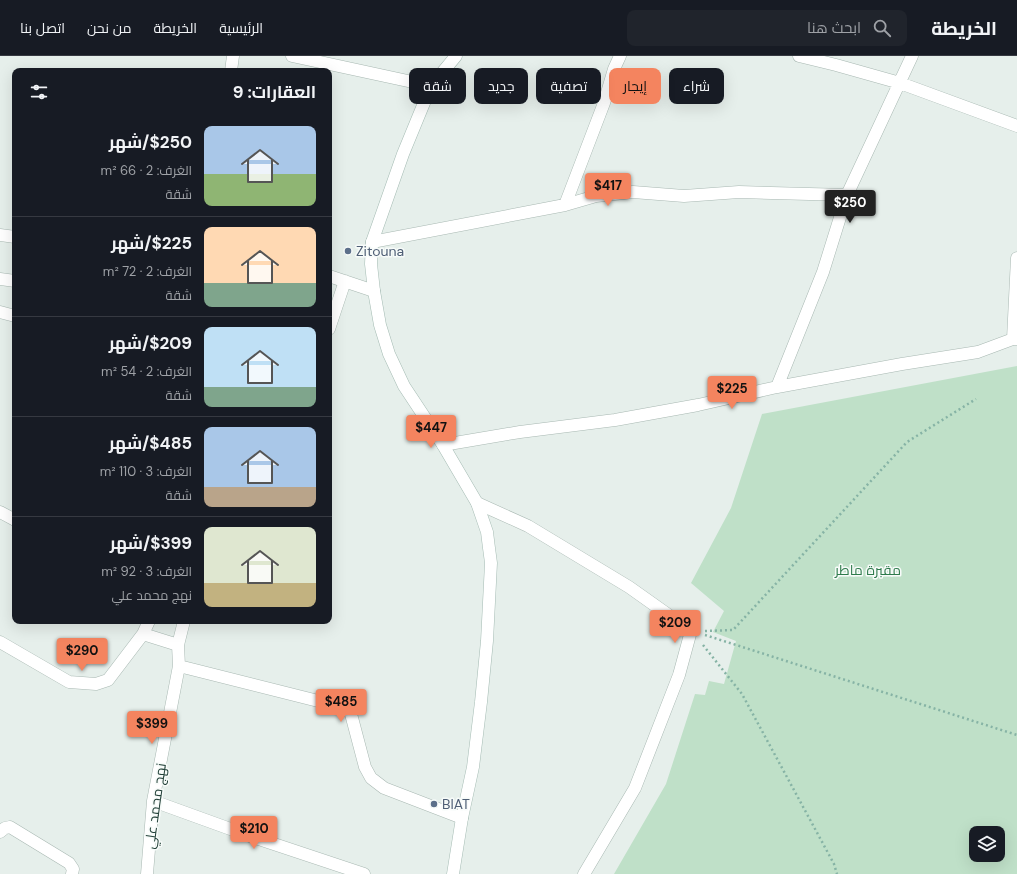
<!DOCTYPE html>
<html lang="ar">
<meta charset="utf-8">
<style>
body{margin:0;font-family:"DM Sans",Cairo,sans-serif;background:#20242c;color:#f1f3f6;direction:rtl;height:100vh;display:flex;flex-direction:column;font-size:15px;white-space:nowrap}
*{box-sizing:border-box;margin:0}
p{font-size:13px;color:#9ea1a6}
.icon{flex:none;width:22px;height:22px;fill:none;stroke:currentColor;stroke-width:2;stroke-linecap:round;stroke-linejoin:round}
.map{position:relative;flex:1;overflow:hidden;direction:ltr}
.panel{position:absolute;left:12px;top:12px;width:320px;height:556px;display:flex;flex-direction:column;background:#171b24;border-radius:8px;box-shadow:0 4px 16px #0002;direction:rtl}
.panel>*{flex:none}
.top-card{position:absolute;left:344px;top:12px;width:380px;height:36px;direction:rtl;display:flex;gap:8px}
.controls{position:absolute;left:969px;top:770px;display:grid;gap:8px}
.controls a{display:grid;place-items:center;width:36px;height:36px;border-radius:8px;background:#171b24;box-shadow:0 4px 16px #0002;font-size:20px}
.price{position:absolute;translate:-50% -34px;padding:0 9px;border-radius:4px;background:#f4845f;color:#111;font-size:13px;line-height:26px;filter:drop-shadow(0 1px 2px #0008)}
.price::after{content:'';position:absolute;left:50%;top:24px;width:12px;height:9px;margin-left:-6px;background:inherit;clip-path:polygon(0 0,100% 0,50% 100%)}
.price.selected{background:#222;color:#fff}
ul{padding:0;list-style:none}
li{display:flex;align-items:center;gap:12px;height:100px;padding:0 16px}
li+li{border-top:1px solid #363941}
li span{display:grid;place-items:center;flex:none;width:112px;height:80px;border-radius:8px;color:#555}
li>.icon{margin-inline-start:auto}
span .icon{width:48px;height:48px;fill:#fffc;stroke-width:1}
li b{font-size:17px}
h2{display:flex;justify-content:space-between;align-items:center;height:48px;padding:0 16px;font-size:17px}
.chip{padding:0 14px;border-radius:8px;background:#171b24;box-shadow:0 4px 16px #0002;font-size:14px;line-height:36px}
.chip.selected{background:#f4845f;color:#111}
header{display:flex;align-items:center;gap:24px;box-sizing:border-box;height:56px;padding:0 20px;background:#171b24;border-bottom:1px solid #363941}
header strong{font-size:19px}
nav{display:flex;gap:22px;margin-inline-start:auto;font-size:14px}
.search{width:280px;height:36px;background:#20242c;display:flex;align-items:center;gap:10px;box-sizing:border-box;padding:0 14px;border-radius:8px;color:#9ea1a6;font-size:15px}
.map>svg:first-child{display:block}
.green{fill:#bfe0c8;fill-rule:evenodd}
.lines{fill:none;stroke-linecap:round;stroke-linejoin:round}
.street-casing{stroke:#a8b8b2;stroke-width:13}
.secondary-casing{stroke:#a4bbb3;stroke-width:13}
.path{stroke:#86b3a5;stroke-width:2.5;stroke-dasharray:2 3;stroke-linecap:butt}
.street{stroke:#fff;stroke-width:12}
.secondary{stroke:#fff;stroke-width:12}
.service-dot{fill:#5c6f8a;stroke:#f7fbf9;stroke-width:1.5}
.labels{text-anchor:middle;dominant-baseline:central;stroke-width:3;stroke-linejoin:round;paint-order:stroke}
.service-label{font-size:14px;fill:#4e5e75;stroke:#f7fbf9;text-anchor:start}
.park-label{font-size:14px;fill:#2d7a4b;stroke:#f7fbf9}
.street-label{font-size:14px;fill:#24423a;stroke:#f7fbf9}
</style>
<header>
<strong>الخريطة</strong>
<div class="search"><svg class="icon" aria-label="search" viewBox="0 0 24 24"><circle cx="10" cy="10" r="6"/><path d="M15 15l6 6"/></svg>ابحث هنا</div>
<nav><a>الرئيسية</a><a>الخريطة</a><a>من نحن</a><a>اتصل بنا</a></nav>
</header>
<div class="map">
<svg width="1017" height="818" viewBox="0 0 1017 818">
<rect width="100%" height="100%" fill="#e6efeb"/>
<!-- green -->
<path class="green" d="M1017,310V818H614L666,728L695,638L705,639L709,625L724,628L736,585L713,576L724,555L691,527L731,452L762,358ZM976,777H998V799H976Z"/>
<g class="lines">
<defs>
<path id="street" d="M292,0L431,30
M799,0L836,9L900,27L1017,70
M231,15L233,0
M565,149L604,47L614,13L620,0
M0,179L15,181
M372,186L565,149L596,140L633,136L684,140L739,136L847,139
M329,220L374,235
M0,223L15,225
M0,256L15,260
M329,273L345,225
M1013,283L1017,202
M777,331L823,216L847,139L912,0
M443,389L520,376L615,364L698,349L777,331L902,308L978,296L1013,283H1017
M477,447L528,470L629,531L691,575L679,619L635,732L584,818
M0,456L15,464
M143,578L178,589
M0,586L69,626L96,628L108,624L143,578L149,565
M179,610L346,652L351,658L365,711L371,722L384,732L462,762
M153,745L247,779L364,818
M0,776L5,772L10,771L69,807L73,813L72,818
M147,818L153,745L179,610L178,589L184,565"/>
<path id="secondary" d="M453,818L462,762L473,711L481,646L487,585L491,507L489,492L487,476L477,447L443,389L404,330L389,298L380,269L374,235L371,208L372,186L403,98L431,30L456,0"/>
</defs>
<!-- street casing -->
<use href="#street" class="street-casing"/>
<!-- secondary casing -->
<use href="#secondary" class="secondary-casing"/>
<!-- path -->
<path class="path" d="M705,575L733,574L907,386L976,343
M705,579L1017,679
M703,589L742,638L834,808L837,818"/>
<!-- street -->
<use href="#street" class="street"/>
<!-- secondary -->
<use href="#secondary" class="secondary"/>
</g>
<!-- markers -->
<g class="service-dot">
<circle cx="348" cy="195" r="4"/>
<circle cx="434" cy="748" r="4"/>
</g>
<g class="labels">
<!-- service labels -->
<g class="service-label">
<text x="356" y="195">Zitouna</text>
<text x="442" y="748">BIAT</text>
</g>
<!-- park labels -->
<g class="park-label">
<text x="868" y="514">مقبرة ماطر</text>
</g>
<!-- street labels -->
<g class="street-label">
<text transform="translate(155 750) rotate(-82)">نهج محمد علي</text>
</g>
</g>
</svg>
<div class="controls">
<a><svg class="icon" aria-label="layers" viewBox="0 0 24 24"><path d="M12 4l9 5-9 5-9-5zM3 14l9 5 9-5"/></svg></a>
</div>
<b class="price" style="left:608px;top:151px">$417</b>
<b class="price selected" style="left:850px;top:168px">$250</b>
<b class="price" style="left:732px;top:354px">$225</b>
<b class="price" style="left:431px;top:393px">$447</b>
<b class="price" style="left:675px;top:588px">$209</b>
<b class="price" style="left:82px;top:616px">$290</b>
<b class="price" style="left:341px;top:667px">$485</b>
<b class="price" style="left:152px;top:689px">$399</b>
<b class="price" style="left:254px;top:794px">$210</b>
<div class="top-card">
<a class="chip">شراء</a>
<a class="chip selected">إيجار</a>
<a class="chip">تصفية</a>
<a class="chip">جديد</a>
<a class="chip">شقة</a>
</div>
<section class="panel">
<h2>العقارات: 9<svg class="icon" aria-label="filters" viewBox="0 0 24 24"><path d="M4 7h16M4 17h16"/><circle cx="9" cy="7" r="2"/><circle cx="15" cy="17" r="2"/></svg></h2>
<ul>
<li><span style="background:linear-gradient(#a9c7e8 60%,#8fb573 0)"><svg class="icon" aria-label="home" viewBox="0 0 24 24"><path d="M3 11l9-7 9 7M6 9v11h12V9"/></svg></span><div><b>$250/شهر</b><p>الغرف: 2 · 66 m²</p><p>شقة</p></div></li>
<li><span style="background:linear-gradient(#ffd9b3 70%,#7fa58c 0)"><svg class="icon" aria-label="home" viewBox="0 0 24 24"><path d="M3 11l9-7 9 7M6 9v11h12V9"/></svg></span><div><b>$225/شهر</b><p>الغرف: 2 · 72 m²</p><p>شقة</p></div></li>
<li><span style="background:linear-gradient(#bfe0f5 75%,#7fa58c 0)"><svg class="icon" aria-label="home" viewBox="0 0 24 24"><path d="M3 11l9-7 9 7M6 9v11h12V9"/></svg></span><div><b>$209/شهر</b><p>الغرف: 2 · 54 m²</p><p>شقة</p></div></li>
<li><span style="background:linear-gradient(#a9c7e8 75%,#b9a48a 0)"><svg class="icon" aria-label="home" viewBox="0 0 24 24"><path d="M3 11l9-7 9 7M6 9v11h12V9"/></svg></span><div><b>$485/شهر</b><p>الغرف: 3 · 110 m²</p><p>شقة</p></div></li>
<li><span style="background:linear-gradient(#dfe7d0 70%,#c2b280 0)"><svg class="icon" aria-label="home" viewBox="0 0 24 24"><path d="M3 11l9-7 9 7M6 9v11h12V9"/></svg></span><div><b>$399/شهر</b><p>الغرف: 3 · 92 m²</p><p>نهج محمد علي</p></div></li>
</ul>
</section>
</div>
